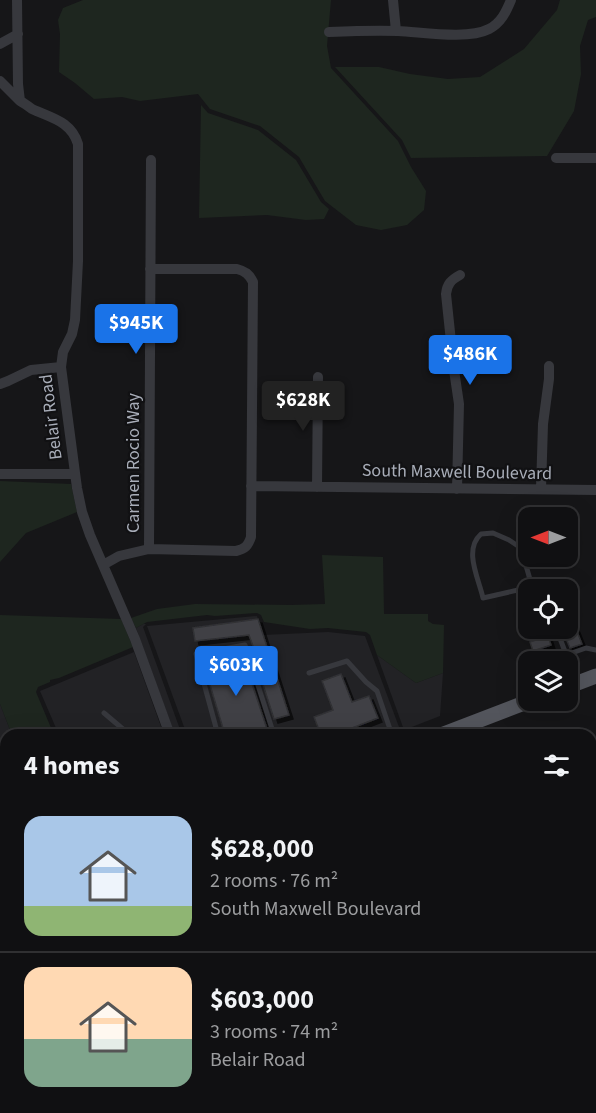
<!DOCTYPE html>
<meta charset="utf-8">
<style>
body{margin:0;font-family:"Source Sans 3",sans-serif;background:#1e1e20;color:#f1f3f6;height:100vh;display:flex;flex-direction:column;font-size:22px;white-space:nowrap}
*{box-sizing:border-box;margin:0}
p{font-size:20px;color:#9c9d9f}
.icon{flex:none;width:33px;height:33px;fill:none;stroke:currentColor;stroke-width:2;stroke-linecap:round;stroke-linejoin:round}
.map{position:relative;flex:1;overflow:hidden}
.details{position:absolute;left:0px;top:729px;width:597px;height:384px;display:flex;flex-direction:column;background:#101012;border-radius:18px 18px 0 0;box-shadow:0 6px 24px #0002,0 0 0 2px #303032}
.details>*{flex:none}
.needle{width:39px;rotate:270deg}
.controls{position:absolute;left:518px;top:507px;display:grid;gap:12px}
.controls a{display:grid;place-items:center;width:60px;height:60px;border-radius:12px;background:#101012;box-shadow:0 6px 24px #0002,0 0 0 2px #303032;font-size:30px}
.price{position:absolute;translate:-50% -51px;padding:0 14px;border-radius:6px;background:#1a73e8;color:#fff;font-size:20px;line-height:39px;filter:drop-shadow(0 2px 3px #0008)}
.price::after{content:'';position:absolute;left:50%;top:36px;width:18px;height:14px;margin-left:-9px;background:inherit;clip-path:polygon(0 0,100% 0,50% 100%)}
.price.current{background:#222;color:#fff}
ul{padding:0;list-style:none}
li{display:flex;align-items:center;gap:18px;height:150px;padding:0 24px}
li+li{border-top:2px solid #303032}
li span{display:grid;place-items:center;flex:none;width:168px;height:120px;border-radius:18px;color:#555}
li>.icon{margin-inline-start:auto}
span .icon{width:72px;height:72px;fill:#fffc;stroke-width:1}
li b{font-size:26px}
h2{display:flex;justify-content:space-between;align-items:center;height:72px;padding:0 24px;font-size:26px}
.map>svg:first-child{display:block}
.built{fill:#222225}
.green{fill:#1e261f}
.building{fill:#404145;stroke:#303034;stroke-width:1.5;filter:url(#shadow)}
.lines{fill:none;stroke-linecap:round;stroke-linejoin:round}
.lane{stroke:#37383d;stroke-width:5}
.street{stroke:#37383d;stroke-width:10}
.primary{stroke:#53555c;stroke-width:15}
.labels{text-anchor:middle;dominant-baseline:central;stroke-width:4.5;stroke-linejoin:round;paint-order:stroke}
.street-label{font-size:18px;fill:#a8adb8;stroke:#111113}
</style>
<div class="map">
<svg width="596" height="1113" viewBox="0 0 596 1113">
<defs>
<filter id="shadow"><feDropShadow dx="4" dy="4" stdDeviation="0" flood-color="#0009"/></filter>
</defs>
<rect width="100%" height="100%" fill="#161618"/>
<!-- built -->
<path class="built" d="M257,616L263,635L328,632L365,636L402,735H187L147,626Z
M143,624H146L143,627L182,735H175L136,628Z
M134,652L164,735H59L40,691Z
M377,655L416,683L443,673L440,716L404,730Z
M0,704L12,735H6V884L0,886Z
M6,934V1107H403L401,1109L381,1113H0V936Z"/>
<!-- green -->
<path class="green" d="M83,0H331L327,46L331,68L398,141L411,167L426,191L424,210L407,225L381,230L356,225L325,201L299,157L260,126L210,109L198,94L140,101L122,97L94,99L75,83L59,72L60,34L58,20L63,8Z
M560,0H596V17L588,20L580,46L581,74L574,111L547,156L411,158L402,140L335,67H379L410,74L448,79L480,77L524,49L557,10Z
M201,105L208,113L258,130L296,160L321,202L329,209L324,219L306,220L267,215L199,218Z
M0,481L71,484L77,512L26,533L0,562Z
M322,555L383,557L384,614H428V621L433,624L444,625L443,673L416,683L377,655L370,635L366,632L328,628L310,629L264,622L261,615L257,613L215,616L207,615L147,622L136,628L131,618L157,609L195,604L291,605L325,604Z
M0,615L121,619L133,647L59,678L50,680V682L38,687L36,692L54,735H12L0,704Z
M591,927H596V1038H591Z
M403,1107H527V1113H381L401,1110Z"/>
<!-- building -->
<path class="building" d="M258,619L289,715L274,719L252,650L254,649L249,635L195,641L193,628Z
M574,624L582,644L570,648L562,629L567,628V627Z
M548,636L551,645L533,651L530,642Z
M242,653L269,735H225L204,665Z
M341,674L352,702L369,696L378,718L334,735H321L314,717L333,710L322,681Z"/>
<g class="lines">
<!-- lane -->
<path class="lane" d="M531,587L483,598C479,579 463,550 481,534L493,533L509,540L521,548L533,590
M556,628L577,683
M566,655L586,648L596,650
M309,673L347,661L366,682L377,691L392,735
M104,713L130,735
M218,735L196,654L245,645L274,735
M376,735L390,730
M0,1005L6,1022
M0,1038L6,1036
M0,1088L6,1087
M33,1107L34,1113
M198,1107L202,1113
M286,1113V1107"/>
<!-- street -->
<path class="street" d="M17,0L18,84L20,101C24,103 28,106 32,109C51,118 71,121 78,144V261L75,320L72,334L63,352L61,367L77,488L82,512L90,535L135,639L170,735
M393,0L396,31
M329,32C352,31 375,30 398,31C422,32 468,40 489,29C501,23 506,12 511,0
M0,44L18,34
M0,81L20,101
M556,158H596
M0,384L8,381L31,370L61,367
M0,474H75
M251,486L596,490
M317,487L318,377
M457,489L459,404L454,370L446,294C447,284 451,280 460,275
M541,489L543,424L549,379V366
M149,549L151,160
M103,565L119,556L149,549L236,551C245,549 248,546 251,537L253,282C249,274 245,271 237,269H150
M595,1088H596
M116,1107L117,1113"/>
<!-- primary -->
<path class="primary" d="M567,687L596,676
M441,735L532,700
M0,901L6,899"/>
</g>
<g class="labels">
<!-- street labels -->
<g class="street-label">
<text transform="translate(51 417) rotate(-97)">Belair Road</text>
<text transform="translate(133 463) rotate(-90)">Carmen Rocio Way</text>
<text transform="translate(457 472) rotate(1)">South Maxwell Boulevard</text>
</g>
</g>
</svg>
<div class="controls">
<a><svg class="needle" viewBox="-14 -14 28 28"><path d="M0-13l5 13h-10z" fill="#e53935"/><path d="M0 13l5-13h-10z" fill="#9c9d9f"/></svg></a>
<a><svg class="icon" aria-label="locate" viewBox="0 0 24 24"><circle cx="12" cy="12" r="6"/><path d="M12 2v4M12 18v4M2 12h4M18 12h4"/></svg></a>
<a><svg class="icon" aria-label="layers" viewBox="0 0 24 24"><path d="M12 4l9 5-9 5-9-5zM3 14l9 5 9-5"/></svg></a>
</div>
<b class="price" style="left:136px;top:355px">$945K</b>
<b class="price" style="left:470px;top:386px">$486K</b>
<b class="price current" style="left:303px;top:432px">$628K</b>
<b class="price" style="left:236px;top:697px">$603K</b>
<section class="details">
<h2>4 homes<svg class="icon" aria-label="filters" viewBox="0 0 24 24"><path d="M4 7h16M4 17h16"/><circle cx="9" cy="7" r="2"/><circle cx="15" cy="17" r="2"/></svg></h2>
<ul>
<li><span style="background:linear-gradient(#a9c7e8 75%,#8fb573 0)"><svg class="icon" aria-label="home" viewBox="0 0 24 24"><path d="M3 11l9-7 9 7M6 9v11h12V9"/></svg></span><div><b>$628,000</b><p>2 rooms · 76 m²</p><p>South Maxwell Boulevard</p></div></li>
<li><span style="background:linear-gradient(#ffd9b3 60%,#7fa58c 0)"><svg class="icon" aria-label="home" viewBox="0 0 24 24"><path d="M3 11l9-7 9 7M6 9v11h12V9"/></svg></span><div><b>$603,000</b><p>3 rooms · 74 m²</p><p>Belair Road</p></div></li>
</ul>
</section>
</div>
